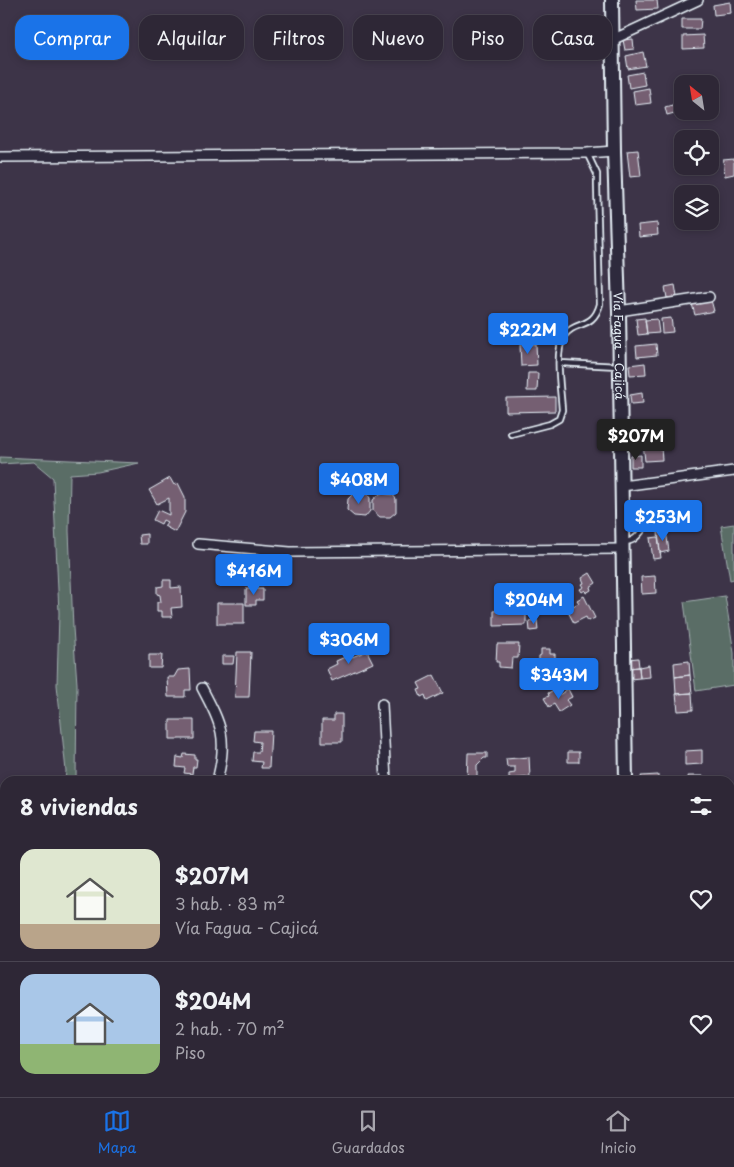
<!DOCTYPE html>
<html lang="es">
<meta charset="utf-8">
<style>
body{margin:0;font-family:"Playpen Sans",sans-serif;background:#3a3342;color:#f1f3f6;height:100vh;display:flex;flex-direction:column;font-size:19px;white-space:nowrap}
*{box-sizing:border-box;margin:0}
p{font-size:16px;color:#a7a5ad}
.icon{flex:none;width:28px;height:28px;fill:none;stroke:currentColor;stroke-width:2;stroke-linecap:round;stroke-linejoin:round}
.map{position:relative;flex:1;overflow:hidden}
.panel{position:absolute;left:0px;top:776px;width:735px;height:321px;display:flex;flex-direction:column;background:#2e2736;border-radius:15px 15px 0 0;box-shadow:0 2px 8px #0003,0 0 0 1px #494451}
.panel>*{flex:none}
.guide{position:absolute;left:15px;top:15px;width:705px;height:45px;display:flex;gap:10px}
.needle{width:32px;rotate:330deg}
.tools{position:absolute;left:674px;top:75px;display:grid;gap:10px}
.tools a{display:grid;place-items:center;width:45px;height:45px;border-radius:10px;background:#2e2736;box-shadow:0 2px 8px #0003,0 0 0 1px #494451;font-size:25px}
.price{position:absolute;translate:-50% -42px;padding:0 11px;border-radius:5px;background:#1a73e8;color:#fff;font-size:16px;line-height:32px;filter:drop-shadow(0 1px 2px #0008)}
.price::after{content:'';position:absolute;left:50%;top:30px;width:15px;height:11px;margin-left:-8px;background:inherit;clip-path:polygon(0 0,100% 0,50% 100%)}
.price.on{background:#222;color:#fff}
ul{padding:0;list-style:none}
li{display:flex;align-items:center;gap:15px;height:125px;padding:0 20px}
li+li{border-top:1px solid #494451}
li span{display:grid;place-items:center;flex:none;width:140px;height:100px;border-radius:15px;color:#555}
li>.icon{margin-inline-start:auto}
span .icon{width:60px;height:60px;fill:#fffc;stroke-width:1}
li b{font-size:21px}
h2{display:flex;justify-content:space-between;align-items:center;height:60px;padding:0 20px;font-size:21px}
.pill{padding:0 18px;border-radius:15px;background:#2e2736;box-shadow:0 2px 8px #0003,0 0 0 1px #494451;font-size:18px;line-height:45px}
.pill.on{background:#1a73e8;color:#fff}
.tab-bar{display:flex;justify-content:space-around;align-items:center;height:70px;border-top:1px solid #494451;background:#2e2736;font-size:14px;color:#a7a5ad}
.tab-bar a{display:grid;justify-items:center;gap:2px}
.tab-bar .on{color:#1a73e8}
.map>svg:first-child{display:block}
.green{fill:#5a6d66;stroke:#a1afaf}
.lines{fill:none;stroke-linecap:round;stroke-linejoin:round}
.canal{stroke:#4e6179;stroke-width:10}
.building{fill:#755e72;stroke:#e8f1f8}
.lane-casing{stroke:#e8f1f8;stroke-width:8}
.street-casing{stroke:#e8f1f8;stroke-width:12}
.secondary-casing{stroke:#e8f1f8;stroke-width:16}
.lane{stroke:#2f2a3d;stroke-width:4.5}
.street{stroke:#2f2a3d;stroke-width:9}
.secondary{stroke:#2f2a3d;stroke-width:12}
.labels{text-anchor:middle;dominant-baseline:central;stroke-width:4;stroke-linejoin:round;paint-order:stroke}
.street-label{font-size:12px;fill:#e8f1f8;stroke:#2f2a3d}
</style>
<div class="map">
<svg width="734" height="1097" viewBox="0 0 734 1097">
<rect width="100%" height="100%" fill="#3d3448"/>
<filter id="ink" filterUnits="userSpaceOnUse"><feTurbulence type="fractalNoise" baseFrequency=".02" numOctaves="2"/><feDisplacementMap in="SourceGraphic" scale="10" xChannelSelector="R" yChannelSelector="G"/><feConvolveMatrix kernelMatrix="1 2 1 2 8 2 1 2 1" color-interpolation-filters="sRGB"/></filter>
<g filter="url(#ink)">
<!-- green -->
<path class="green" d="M0,457L139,463L98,472L70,474L69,531L73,628L77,684L76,781H65L66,771L57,685L59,613L53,478L34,462L0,464Z
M734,524V579L730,580L721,526Z
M725,596L734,653V685L696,691L684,602Z"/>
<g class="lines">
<!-- canal -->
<path class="canal" d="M0,1094H560L608,1095L618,1097"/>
</g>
<!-- building -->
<path class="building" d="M636,0H657L658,9L637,10Z
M730,2L731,13L714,15L713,5Z
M682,19H701L700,29H682Z
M703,35L704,48L683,49V36Z
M633,39L634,49L625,50L623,40Z
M643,52L646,66L628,69L626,56Z
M643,72L645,85L629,88L627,75Z
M649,88L651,103L635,105L633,91Z
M676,104L678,112L667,115L665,107Z
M638,150L641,176L630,177L627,151Z
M734,159V174L725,176L723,160Z
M657,223L658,235L639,237L638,225Z
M675,285L677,297L667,298L665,287Z
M711,300L714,311L695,315L692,304Z
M645,318L647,334L638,335L636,319Z
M671,318L673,332L662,333L661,319Z
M657,319L659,333L647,334L645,320Z
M538,332H555L556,341H538Z
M536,344L537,365L521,366L520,345Z
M656,344L657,355L637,357L636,346Z
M645,363L646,374L630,375L629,365Z
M528,373H538L537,391H527Z
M642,393L643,403L631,404L630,395Z
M555,397V411L506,412V398Z
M660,433L662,460L645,461L643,443L652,442L651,434Z
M641,455V467H631V456Z
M376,466H394L398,472L397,483H392V477L389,473L376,472Z
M170,478L174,485L178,483L185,497V512L175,532L164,526L167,522L163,520L161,524L153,520L158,510L169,515V498L157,504L149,490Z
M355,492L367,494L370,498V511L365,517L354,516L347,510L348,499Z
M381,493L393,495L396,499V512L390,517H380L373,511V500Z
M666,531L669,551L660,553L658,532Z
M147,534V544H140L139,535Z
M658,537L661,558L653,559L650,538Z
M590,573L596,583L590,587L591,590L586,593L585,590L582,592L580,589L584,587L582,584L584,583L582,578Z
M655,576L656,593L642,594L641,577Z
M163,580H171V588L181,587L182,607L171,608L172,617H162V611H157V602H161L160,595L157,594V587L163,586Z
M526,588V625L494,626V611L500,610L499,597L509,596V603H516V589Z
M246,589H263V600H256V605H246Z
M584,596L595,618L588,621L586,617L574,623L565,606L571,602L573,606L579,603L577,600Z
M217,603H244V624H217Z
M537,620L538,630L530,631L529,621Z
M497,644H519L518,658H512L511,668L499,667V662H496Z
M541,649H550V654H555V673H542V662H539V656L541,655Z
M367,651L373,663L332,681L327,669L337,664L336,661L345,657L344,654L348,652L352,657Z
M237,652H251L249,697H235Z
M149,655H162L161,668H149Z
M222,656H234L233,664H222Z
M638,658L639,667L629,668L628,659Z
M689,661L690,675L675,677L674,663Z
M649,665L650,677L640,678L639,667Z
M639,667L640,678L630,679L629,668Z
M190,669L191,690H185V697H168L167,677H174L178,670Z
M434,675L443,693L427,701L425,695L421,697L418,690L421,689L418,683Z
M690,675L692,693L676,694L675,677Z
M556,689L559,695L568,689L572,697L566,700L570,705L559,712L554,704L549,707L544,698L549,696L548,693Z
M692,693L693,710L678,711L676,694Z
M334,714H342V742H322V720H334Z
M170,720H194V739H170Z
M254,731H271L269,768H261L262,762L252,761L253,752H259L260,742L253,741Z
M702,750V764L685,765V751Z
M568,752H579V762H568Z
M468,753H487V758H484L477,765V781H467Z
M184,754L195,755V759H197L196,767H193L192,774L184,773L185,768L176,767L177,757L183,758Z
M529,757L530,777L509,779V774L515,773V767H507L506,759Z
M658,775V781H642L641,776Z
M688,776H703V781H689Z
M5,968V985L0,988V971Z
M1,1028H5V1048L0,1047Z
M649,1092H668V1095L649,1096Z"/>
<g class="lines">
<defs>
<path id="lane" d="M560,363L618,366
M511,434L550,424L559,419L562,410C561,391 554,352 564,336C575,320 593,330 600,304L597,185V174L587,153
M624,542C637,542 640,531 649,523C654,519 661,517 667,514
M15,1092V1097
M368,1092V1097"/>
<path id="street" d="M612,40L698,0
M0,157L587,153L614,151
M619,311L709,297
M622,486L734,471
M198,544L290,552L622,549
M202,688C222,726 228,738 217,781
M382,704L386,781
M730,880L734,879
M730,1003H734
M0,1084H5
M730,1091H734"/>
<g id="secondary">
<path id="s1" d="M612,0L614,151L619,311L626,781"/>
<path d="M627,1097V1092"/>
</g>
</defs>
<!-- lane casing -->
<use href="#lane" class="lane-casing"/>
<!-- street casing -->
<use href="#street" class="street-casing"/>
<!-- secondary casing -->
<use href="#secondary" class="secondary-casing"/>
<!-- lane -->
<use href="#lane" class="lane"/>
<!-- street -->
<use href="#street" class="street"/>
<!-- secondary -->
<use href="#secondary" class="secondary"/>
</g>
</g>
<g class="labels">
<!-- street labels -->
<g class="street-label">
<text stroke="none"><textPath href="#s1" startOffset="346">Vía Fagua - Cajicá</textPath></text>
</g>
</g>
</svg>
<div class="tools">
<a><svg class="needle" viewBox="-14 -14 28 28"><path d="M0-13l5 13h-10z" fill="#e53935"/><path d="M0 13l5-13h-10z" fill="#a7a5ad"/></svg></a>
<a><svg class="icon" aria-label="locate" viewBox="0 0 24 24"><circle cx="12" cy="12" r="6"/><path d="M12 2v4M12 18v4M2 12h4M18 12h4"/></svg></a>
<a><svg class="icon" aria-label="layers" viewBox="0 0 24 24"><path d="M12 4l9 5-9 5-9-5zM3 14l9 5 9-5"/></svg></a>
</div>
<b class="price" style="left:528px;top:355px">$222M</b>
<b class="price on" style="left:636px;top:461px">$207M</b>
<b class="price" style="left:359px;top:505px">$408M</b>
<b class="price" style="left:663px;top:542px">$253M</b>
<b class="price" style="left:254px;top:596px">$416M</b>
<b class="price" style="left:534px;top:625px">$204M</b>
<b class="price" style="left:349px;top:665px">$306M</b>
<b class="price" style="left:559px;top:700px">$343M</b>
<div class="guide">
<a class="pill on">Comprar</a>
<a class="pill">Alquilar</a>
<a class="pill">Filtros</a>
<a class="pill">Nuevo</a>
<a class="pill">Piso</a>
<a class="pill">Casa</a>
</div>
<section class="panel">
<h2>8 viviendas<svg class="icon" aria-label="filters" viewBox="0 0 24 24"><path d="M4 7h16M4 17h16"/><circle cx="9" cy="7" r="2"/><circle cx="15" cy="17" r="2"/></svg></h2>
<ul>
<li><span style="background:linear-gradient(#dfe7d0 75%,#b9a48a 0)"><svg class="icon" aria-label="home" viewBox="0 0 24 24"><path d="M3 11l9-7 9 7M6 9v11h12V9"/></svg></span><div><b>$207M</b><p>3 hab. · 83 m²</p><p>Vía Fagua - Cajicá</p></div><svg class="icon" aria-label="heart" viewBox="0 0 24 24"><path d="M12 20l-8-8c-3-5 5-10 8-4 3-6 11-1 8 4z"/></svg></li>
<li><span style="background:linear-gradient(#a9c7e8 70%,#8fb573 0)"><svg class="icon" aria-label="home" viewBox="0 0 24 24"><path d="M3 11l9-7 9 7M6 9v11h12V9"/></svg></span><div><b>$204M</b><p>2 hab. · 70 m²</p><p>Piso</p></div><svg class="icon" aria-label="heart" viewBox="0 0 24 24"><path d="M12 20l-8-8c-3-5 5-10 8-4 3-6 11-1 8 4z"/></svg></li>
</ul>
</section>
</div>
<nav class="tab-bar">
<a class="on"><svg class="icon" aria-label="map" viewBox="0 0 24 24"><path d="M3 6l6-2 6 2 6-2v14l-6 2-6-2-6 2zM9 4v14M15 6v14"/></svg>Mapa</a>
<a><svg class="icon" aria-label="saved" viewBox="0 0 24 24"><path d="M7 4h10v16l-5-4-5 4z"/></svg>Guardados</a>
<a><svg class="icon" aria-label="home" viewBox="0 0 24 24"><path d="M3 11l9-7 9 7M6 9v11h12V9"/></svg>Inicio</a>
</nav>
